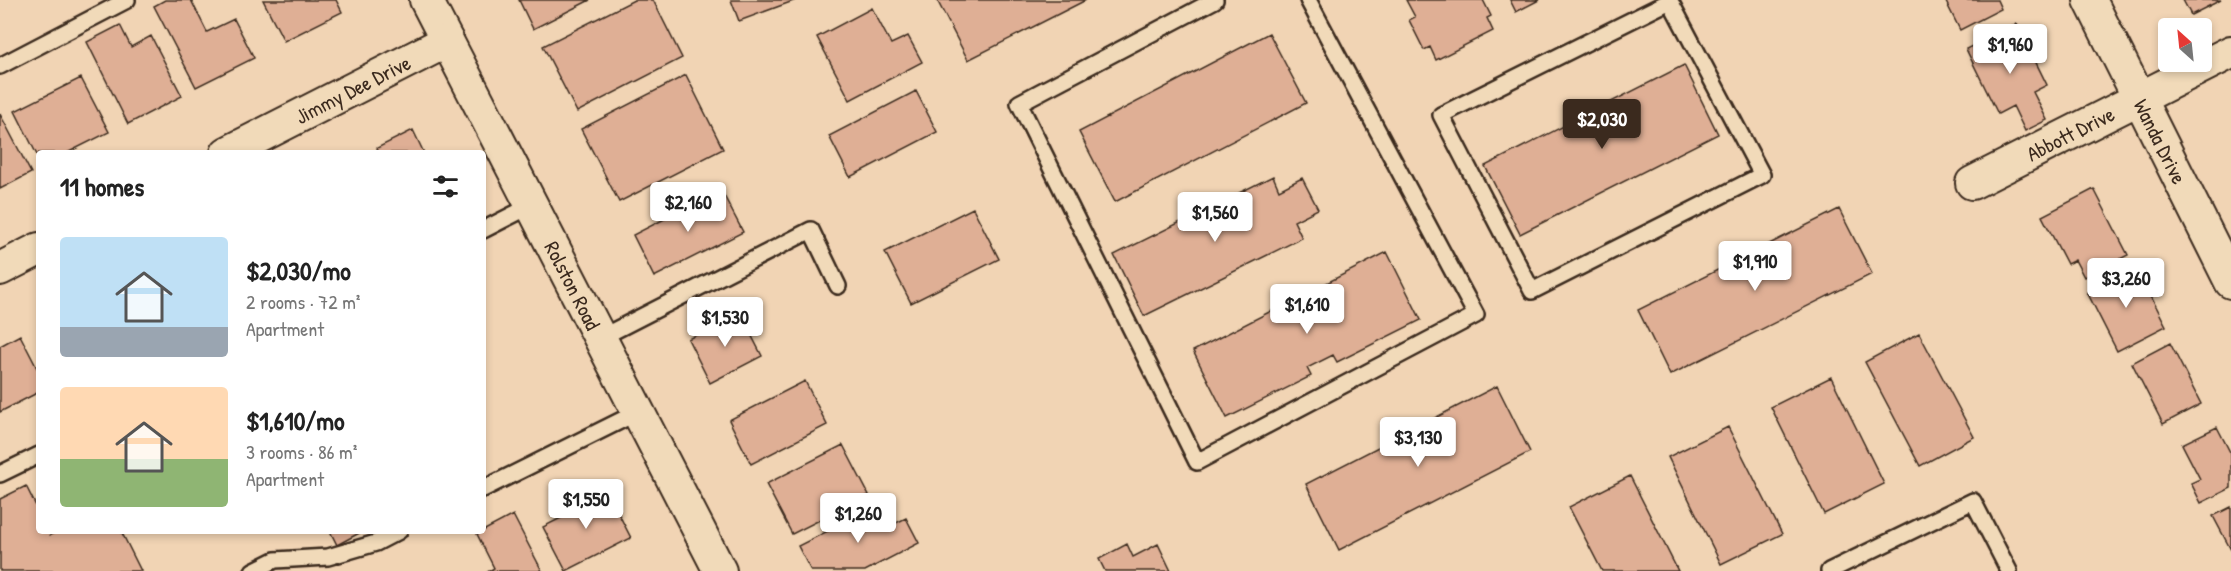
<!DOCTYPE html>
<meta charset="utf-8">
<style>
body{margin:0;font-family:"Patrick Hand",sans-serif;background:#f2f2f2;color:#222;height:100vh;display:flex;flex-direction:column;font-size:22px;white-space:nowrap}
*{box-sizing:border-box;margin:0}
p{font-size:20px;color:#767676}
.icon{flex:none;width:33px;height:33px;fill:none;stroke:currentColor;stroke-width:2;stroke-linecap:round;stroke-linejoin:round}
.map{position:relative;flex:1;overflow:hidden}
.sheet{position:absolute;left:36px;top:150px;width:450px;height:384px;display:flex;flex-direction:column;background:#fff;border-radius:6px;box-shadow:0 3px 9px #0003}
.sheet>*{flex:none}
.needle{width:39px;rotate:333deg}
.tools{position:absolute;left:2158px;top:18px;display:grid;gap:12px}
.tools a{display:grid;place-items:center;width:54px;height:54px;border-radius:6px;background:#fff;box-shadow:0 3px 9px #0003;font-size:30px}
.price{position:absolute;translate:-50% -51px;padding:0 14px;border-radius:6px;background:#fff;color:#222;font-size:20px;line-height:39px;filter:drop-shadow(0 2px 3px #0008)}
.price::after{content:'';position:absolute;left:50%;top:36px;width:18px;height:14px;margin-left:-9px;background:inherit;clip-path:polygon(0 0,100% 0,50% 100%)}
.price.on{background:#3b2a1e;color:#fff}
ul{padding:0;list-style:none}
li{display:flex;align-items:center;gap:18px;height:150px;padding:0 24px}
li span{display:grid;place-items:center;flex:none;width:168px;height:120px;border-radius:6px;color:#555}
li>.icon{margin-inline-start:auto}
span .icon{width:72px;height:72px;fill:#fffc;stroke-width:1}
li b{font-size:26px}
h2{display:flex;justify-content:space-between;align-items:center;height:72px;padding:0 24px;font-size:26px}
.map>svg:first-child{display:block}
.building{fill:#dfaf95;stroke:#3b2a1e;stroke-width:1.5}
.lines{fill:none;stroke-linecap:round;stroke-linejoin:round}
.service-casing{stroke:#3b2a1e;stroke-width:20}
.minor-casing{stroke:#3b2a1e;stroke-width:36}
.service{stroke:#f1dab9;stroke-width:15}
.minor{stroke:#f1dab9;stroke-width:32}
.labels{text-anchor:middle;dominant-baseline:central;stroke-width:5;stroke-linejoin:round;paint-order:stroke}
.street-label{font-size:21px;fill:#3b2a1e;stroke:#f1dab9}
</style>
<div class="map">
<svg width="2231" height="571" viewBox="0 0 2231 571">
<rect width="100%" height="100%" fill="#f1d4b4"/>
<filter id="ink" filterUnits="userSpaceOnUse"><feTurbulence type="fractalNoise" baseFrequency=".0167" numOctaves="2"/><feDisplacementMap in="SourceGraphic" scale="12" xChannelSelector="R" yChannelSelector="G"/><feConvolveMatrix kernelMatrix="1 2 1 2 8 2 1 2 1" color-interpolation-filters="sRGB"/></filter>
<g filter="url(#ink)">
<!-- building -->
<path class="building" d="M165,0H191L207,32L234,19L254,58L196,87L154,6Z
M263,0H336L342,12L284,41Z
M519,0H590L533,29Z
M634,0H653L682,58L577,112L543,46Z
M731,0H796L739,21Z
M937,0H1086L968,60Z
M1406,0H1483L1491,16L1487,18L1493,31L1436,60L1430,47L1424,50L1409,20L1415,17Z
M1510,0H1539L1516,12Z
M1945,0H1997L2001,9L1960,30Z
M2183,0H2221L2191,15Z
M872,8L891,44L908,36L922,62L850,100L817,37Z
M2017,24L2047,85L2033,92L2047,120L2025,131L2013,106L1998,114L1966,49Z
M120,25L131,47L151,36L182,96L128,124L87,42Z
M1269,33L1306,103L1115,202L1079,132Z
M1684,65L1718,134L1520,234L1485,166Z
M686,75L723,149L619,202L581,129Z
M81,78L109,132L67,153H39V159L15,111Z
M916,91L937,132L850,177L829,136Z
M0,114L31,173L0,189Z
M413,130L424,153H379L377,148Z
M1273,176L1279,190L1302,178L1318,209L1294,221L1302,238L1144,316L1114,255Z
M2094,189L2128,255L2084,277L2075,260L2067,264L2042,216Z
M721,190L743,232L654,277L633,235Z
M973,208L999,259L911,303L885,252Z
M1839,209L1872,274L1670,375L1638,310Z
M1387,252L1421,320L1337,362L1333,355L1307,368L1311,376L1227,418L1193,351L1277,308L1280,315L1306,302L1303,295Z
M2136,267L2166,326L2117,351L2087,292Z
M740,313L762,356L710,383L688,339Z
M1919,333L1974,437L1920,466L1865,362Z
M20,335L39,372V392L0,412V346Z
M2170,343L2201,404L2163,424L2132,363Z
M1831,377L1884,484L1824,514L1771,407Z
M805,381L827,425L751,464L729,420Z
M1497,386L1530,452L1339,550L1306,484Z
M1728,427L1782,534L1721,564L1668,457Z
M2217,427L2231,454V488L2201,503L2191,483L2200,479L2182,444Z
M843,445L869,495L792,534L766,484Z
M1630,476L1678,571H1602L1569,507Z
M26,486L39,512V531H48L50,535L59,531H121L141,571H0V499Z
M576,493L582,505L608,493L631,538L566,571L543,527L567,515L560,501Z
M877,506L888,527L906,518L919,543L865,571H811L798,546Z
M2231,507V550L2213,516Z
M513,515L542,571H489L494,568L477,534Z
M330,531H363L337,545Z
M1127,544L1133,557L1158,544L1171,571H1105L1099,559Z"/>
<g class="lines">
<defs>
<path id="service" d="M1215,0L1019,103L1197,462L1476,315L1308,0
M1669,0L1670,1L1762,175L1532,291L1441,115L1670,1
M0,66L127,0
M483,230L532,205
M600,338L811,230L838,286
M0,474L39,455
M483,489L638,412
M253,571L275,560L328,557L376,543L399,531
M1829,571L1973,501L2009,571"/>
<g id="minor">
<path id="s1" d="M426,0L720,571"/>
<path id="s2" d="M2090,0L2231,282"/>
<path id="s3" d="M227,153L447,41"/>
<path id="s4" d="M1972,183L2231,52"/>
<path d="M0,269L39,249"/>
</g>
</defs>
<!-- service casing -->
<use href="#service" class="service-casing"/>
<!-- minor casing -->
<use href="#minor" class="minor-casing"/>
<!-- service -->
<use href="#service" class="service"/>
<!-- minor -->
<use href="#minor" class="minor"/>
</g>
</g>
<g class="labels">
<!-- street labels -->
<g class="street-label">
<text stroke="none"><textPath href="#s3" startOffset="141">Jimmy Dee Drive</textPath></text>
<text stroke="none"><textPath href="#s4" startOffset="110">Abbott Drive</textPath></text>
<text stroke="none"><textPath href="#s2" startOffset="158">Wanda Drive</textPath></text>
<text stroke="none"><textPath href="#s1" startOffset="321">Rolston Road</textPath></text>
</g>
</g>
</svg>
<div class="tools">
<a><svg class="needle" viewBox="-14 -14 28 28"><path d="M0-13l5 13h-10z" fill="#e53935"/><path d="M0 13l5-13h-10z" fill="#767676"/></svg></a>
</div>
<b class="price" style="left:2010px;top:75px">$1,960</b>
<b class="price on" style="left:1602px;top:150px">$2,030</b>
<b class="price" style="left:688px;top:233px">$2,160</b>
<b class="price" style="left:1215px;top:243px">$1,560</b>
<b class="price" style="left:1755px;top:292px">$1,910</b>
<b class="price" style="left:2126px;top:309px">$3,260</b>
<b class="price" style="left:1307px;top:335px">$1,610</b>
<b class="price" style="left:725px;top:348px">$1,530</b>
<b class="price" style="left:1418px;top:468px">$3,130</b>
<b class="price" style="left:586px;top:530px">$1,550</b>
<b class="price" style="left:858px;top:544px">$1,260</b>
<section class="sheet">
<h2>11 homes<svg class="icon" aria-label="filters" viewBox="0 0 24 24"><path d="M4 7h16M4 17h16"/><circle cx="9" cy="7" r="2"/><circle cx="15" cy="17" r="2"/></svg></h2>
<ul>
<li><span style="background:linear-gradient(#bfe0f5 75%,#9aa5b1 0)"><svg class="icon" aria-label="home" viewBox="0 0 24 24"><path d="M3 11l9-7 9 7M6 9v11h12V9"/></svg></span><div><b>$2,030/mo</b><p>2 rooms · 72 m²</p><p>Apartment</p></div></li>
<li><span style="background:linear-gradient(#ffd9b3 60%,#8fb573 0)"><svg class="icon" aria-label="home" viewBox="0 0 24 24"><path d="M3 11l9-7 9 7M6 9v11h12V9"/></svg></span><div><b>$1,610/mo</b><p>3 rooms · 86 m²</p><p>Apartment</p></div></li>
</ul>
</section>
</div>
